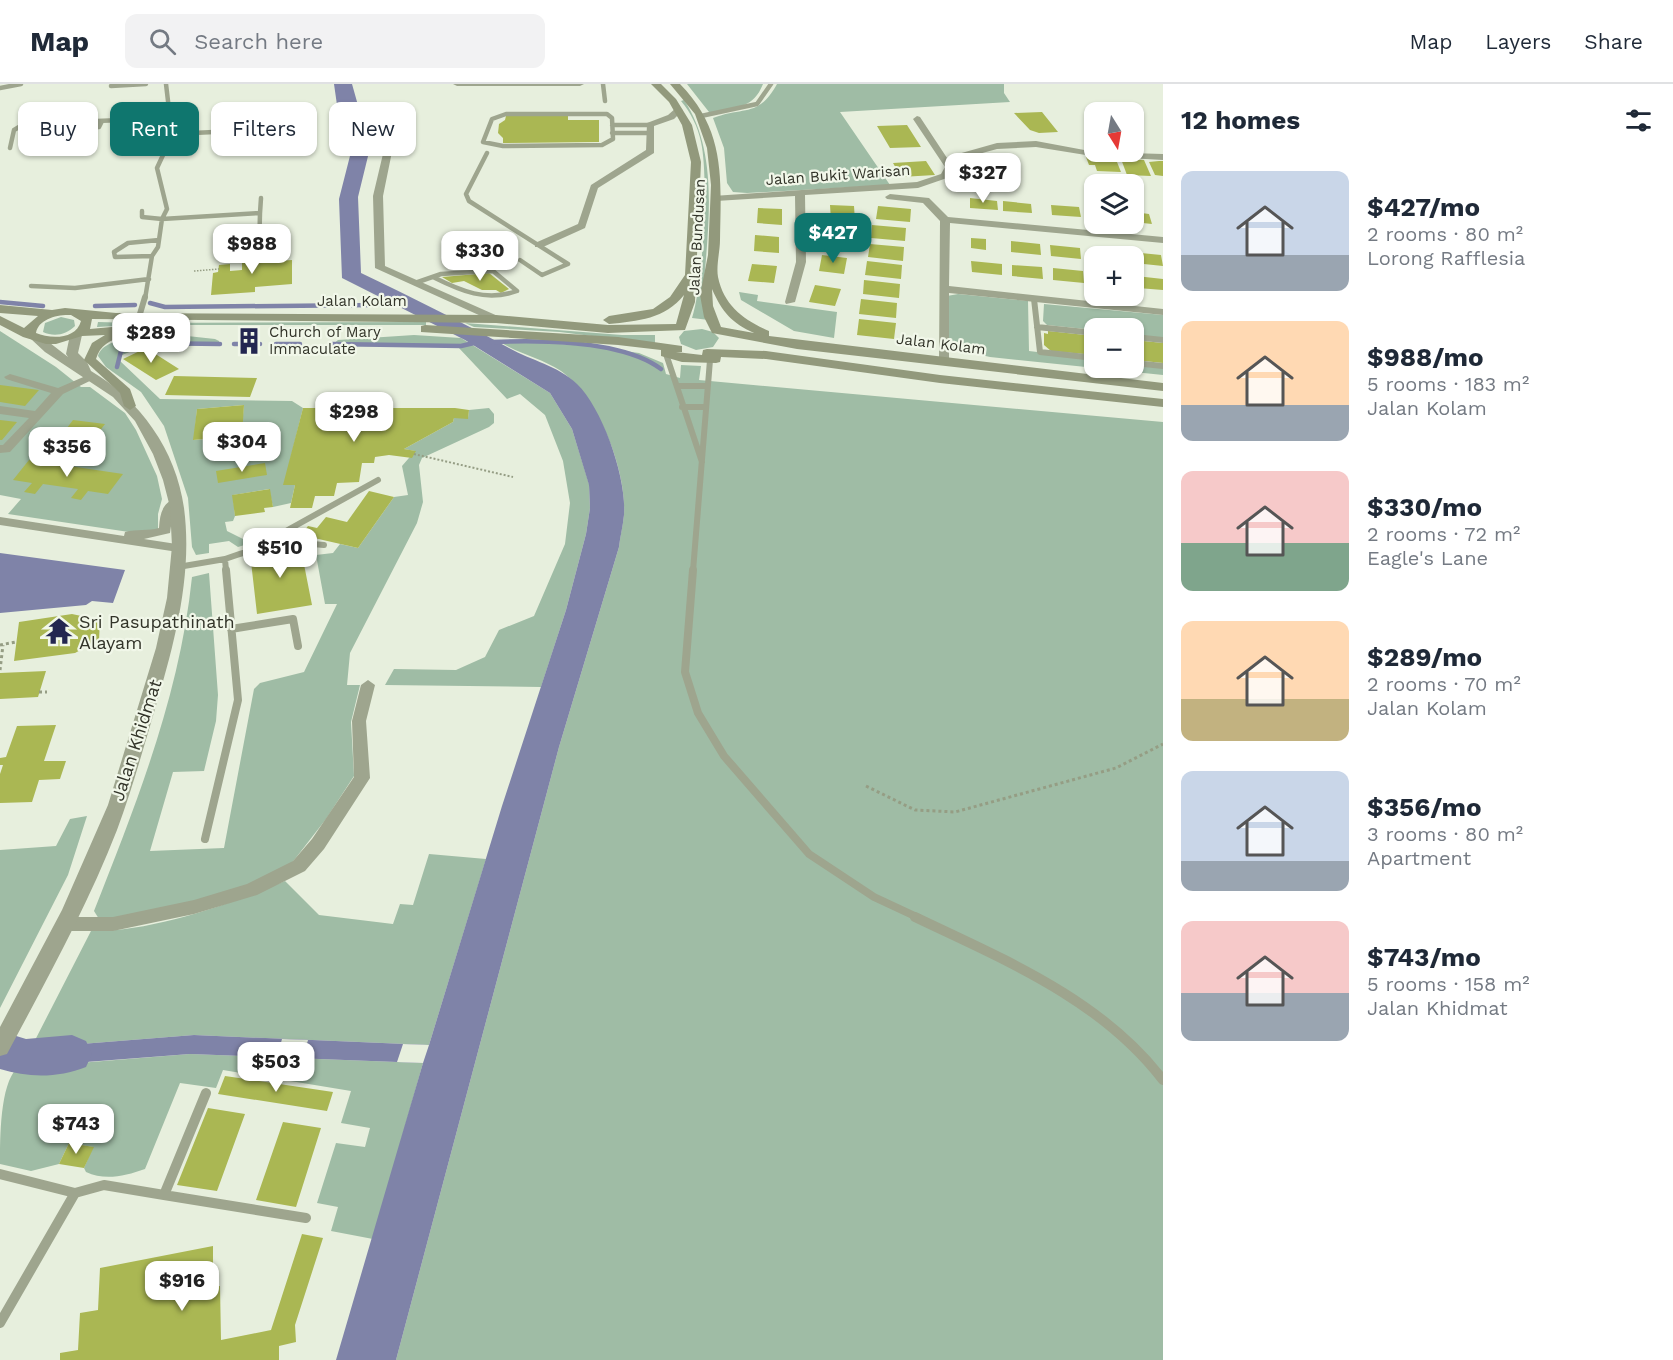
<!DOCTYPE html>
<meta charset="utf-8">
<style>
body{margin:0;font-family:"Work Sans",sans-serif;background:#f2f2f3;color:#1f2937;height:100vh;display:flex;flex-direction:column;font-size:22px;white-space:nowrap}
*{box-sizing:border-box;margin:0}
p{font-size:20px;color:#747a83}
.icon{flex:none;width:33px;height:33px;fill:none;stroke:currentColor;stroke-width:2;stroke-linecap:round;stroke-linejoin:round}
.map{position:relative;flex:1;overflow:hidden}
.panel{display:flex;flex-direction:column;background:#fff;width:510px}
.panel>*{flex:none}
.hud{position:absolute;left:18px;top:18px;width:570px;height:54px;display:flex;gap:12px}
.needle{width:39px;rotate:169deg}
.fabs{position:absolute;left:1084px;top:18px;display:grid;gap:12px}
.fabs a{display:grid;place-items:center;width:60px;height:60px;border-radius:12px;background:#fff;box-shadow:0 2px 4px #0004;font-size:30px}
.price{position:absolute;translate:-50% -51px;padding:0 14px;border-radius:12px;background:#fff;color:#222;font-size:20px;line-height:39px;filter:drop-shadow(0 2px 3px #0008)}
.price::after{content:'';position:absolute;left:50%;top:36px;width:18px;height:14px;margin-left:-9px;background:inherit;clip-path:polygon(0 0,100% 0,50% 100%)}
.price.selected{background:#0f766e;color:#fff}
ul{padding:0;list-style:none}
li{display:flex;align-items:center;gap:18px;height:150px;padding:0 18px}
li span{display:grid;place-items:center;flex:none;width:168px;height:120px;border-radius:12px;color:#555}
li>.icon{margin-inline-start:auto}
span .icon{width:72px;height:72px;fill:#fffc;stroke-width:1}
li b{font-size:26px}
h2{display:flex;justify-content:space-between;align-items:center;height:72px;padding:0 18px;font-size:26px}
.tag{padding:0 21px;border-radius:12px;background:#fff;box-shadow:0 2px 4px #0004;font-size:21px;line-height:54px}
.tag.selected{background:#0f766e;color:#fff}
header{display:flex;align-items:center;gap:36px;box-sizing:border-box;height:84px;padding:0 30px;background:#fff;border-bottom:2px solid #e0e1e3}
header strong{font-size:28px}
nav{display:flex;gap:33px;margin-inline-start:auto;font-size:21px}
.search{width:420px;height:54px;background:#f2f2f3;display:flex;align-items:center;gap:15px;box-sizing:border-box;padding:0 21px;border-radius:12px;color:#747a83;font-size:22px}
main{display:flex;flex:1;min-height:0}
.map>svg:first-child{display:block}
.green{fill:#9fbca5;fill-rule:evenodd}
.water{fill:#7f83a8}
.pier{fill:#e7efdd}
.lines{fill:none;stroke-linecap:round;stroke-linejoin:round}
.stream{stroke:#7f83a8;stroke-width:4.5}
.river{fill:#7f83a8;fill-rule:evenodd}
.building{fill:#aab753}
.path-far2{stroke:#959d84;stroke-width:1.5;stroke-dasharray:1.5 1.5;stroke-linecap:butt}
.path-far1{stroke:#959d84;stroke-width:2;stroke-dasharray:2 2;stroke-linecap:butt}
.path{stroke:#959d84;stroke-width:3;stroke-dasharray:3 3;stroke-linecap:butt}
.service-far3{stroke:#9ea58e;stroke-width:4.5}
.service-far2{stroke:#9ea58e;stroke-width:6}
.service-far1{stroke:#9ea58e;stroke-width:8}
.service{stroke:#9ea58e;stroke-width:10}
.minor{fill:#9ea58e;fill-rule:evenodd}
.tertiary{fill:#9ea58e;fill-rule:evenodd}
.secondary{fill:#92997c;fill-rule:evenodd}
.labels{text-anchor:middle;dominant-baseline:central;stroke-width:4.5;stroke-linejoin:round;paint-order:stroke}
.far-street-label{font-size:15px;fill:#323429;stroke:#f1f7e9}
.far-poi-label{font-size:15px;fill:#323429;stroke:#f1f7e9;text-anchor:start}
.poi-label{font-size:18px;fill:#323429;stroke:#f1f7e9;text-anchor:start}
.street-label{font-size:18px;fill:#323429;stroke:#f1f7e9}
</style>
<header>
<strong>Map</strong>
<div class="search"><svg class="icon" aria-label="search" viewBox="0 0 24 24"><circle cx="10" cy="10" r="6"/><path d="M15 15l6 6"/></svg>Search here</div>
<nav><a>Map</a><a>Layers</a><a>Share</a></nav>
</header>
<main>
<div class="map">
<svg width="1163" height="1276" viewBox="0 0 1163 1276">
<rect width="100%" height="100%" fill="#e7efdd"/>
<!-- green -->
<path class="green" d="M687,0H763C753,25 738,22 714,28H709Z
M777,0H1004V9L1010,18L840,28L890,101L747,109L733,108L727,99L724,64L713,34C745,22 758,34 777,0Z
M684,16C722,73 706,152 703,217L709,236L692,234C703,200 709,94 701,58C698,43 691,29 681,17Z
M739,208L758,211L757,217L837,228L834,254L794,247L741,216Z
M958,210L1028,217L1029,267L1095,275V284H1134V280L1163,283V291L990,273L942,262L947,212Z
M1044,220L1163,231V254L1134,251V244L1095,246L1047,241L1043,237Z
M61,233L74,236L75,242C66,251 54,253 43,248L45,239Z
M98,238L135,239L426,238V241H134L97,243Z
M465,239L622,251H655V260L560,248L474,243Z
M702,245L713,248L719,254L713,263L696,266L681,260L679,253L684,247Z
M0,247L56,283L81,303H90L125,329L136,346L157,392L162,415L158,430V446L129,448L8,430L21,415L0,411Z
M178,251L215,255L219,257V262L147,261L122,271L119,276L160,315L292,317L303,324L284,401H295L291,419L273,423L269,405L233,411L235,432L233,437L225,438L227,447L251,459L238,463L229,457L209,460V469L196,471L192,463L188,414L164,342L141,308L106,283L98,272C104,250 159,252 178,251ZM244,321L241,352L194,356L197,325Z
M414,251L461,254L550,309L572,345L589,400L590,424L586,450L566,526L541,603L385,601L394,585L456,586L485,573L499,546L534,532L565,460L570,419L563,377L545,331L520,310L507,315L458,263L331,262L338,256Z
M506,256L588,262L639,269L663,279L666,290L680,294L681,281L701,282L699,296L1163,338V1276H396L559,663L619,463C620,452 623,442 624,431C627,386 598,313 561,287C542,274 518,270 499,257Z
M489,324L494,330V339L489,343L422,374L419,381L423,418L417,439L350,569L347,601H360L351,638L354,692L326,735L291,780L249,802L194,818L114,835H99L94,827C137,718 180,610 192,493L209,489L218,611L216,637L204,687L173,688L150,767L224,764L254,605L260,599L304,588L337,520H325L316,471L333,469L340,460L358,464L394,413L408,411L402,382L415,367L404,365L453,338L454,334H468L469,326Z
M87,732L68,791L0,924V766L56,762L70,735Z
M429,770L486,775L429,961L194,951L31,964L91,847C151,848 230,820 285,797L319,831L393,840L400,820L413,821Z
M190,970L423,979L373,1155L331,1147L338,1123L317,1119L336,1059L365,1063L370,1044L341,1039L351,1007L223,986L216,1004L180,999L145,1085C125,1092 105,1097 86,1088L84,1084L93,1063L69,1059L59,1080L31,1087L0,1080C0,1053 0,1001 17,984Z"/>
<!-- water -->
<path class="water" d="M334,0H352L370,64L358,113L361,189C411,213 460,237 509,264C532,277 557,281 577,300C603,325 627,395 624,431C623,442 620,453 619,463L559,663L396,1276H336L423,979L190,970L21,983L31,964L194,951L429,961L502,722L566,526L586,450L590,424L589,401L572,345L550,309L465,256L342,194L339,115L352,64L337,21Z
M0,469L125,486L113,519L92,517L86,521L0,529Z"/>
<!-- pier -->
<path class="pier" d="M282,955L308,956L303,974L277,973Z
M403,960L429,961L423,979L397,978Z"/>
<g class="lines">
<!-- stream -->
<path class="stream" d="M0,218L43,222
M150,219L165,223L372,221L402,218
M95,222L135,221
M492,258C540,256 622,256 661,285
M234,260H260
M276,260H300
M332,260L461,262L474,259
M117,283L121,267L146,259L220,260"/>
<!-- river -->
<path class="river" d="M0,947L26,955L72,951L86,957L92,970L86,983C58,994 29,994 0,985Z"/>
</g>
<!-- building -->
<path class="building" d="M1042,28L1058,48L1039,49L1030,46L1014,29Z
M506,32H568V36H599V58L503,59V54L498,49L499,40L505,36Z
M907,41L921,63L890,64L877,42Z
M1086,73L1117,78L1121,88L1097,87L1095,81H1089Z
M1121,75L1144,76L1151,92L1127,91Z
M926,77L935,91L901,93L893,79Z
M1159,77H1163V92L1155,91L1149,78Z
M970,114L997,117L998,126L970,124Z
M1003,117L1031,120L1032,129L1003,127Z
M830,121L854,122L855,137L831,136Z
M1051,121L1079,123L1081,133L1052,131Z
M878,122L911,125L910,138L876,135Z
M758,124L782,125V141L757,139Z
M1134,128L1149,130L1152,140L1134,138Z
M872,141L906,144L905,157L871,154Z
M828,145L852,147V162L827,161Z
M755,151L779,153V169L754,167Z
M971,154L986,155V166L971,164Z
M1011,157L1040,160L1041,171L1011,168Z
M870,160L904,163L903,177L868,173Z
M1050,161L1080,164L1081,175L1051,172Z
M1091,165L1120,167L1122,172H1095V176H1092Z
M1131,168L1161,171L1163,182L1134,179Z
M279,171V177L292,176V200L255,203V208L211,211L213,189L218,188L219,181L230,180V187L242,186V174Z
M822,171L847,174L844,190L819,187Z
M867,177L902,181L901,195L865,191Z
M971,177L1002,180V191L972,188Z
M752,180L777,182L774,199L748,197Z
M1012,181L1042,183L1043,195L1012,192Z
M1053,184L1083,187L1084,199L1053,196Z
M489,189L509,205L501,209L496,206H482L464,197L452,199L442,193Z
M1136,192L1163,195V206L1138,204Z
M864,196L900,200L899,214L863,210Z
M815,201L841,205L835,222L809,218Z
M861,215L897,219L896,234L859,230Z
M859,235L896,239L894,255L857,251Z
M1048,247L1095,252V271L1051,267L1044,261V249L1048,250Z
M1134,256L1163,259V279L1134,276Z
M146,264L179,285L156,296L123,275Z
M174,292L257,294L250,313L165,311Z
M0,301L39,306L25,322L0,318Z
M369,314L367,324H455L469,326L468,335L454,334L453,338L404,365L416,367L412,374L389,371L375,373L374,379H362L359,398L337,399L334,412H315L312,424H290L295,401H283L303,324H332L334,315Z
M244,321L242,352L193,356L197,325Z
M0,336L17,338L2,356H0Z
M73,336L105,340L92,357L60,353Z
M29,376L123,390L108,410L88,407L81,416L71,414L78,405L43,400L35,410L24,408L32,399L13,396Z
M265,379L267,391L218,399L216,387Z
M270,405L273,423L264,424L265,428L235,432L232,411Z
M369,407L394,413L358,464L301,451L308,442L317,444L326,433L347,438Z
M300,460L312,521L257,530L250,469Z
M72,530L100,536L99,556L75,569L14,577L19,538Z
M46,587L38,613L0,615V589Z
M56,641L44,677H66L60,695L39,696L32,718L0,719V690L3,681H0V674L6,673L17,642Z
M225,992L333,1008L327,1027L218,1010Z
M208,1024L245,1030L217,1107L177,1101Z
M283,1038L321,1044L296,1123L256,1116Z
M69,1059L94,1063L84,1084L59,1080Z
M302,1150L323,1154L295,1241L296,1258L279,1262V1276H60V1269L78,1266L80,1229L98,1226L100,1184L213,1162V1203L220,1202L221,1256L271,1246Z"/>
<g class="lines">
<!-- path-far2 -->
<path class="path-far2" d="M194,187L219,185"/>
<!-- path-far1 -->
<path class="path-far1" d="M42,347L60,348
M414,370L513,393"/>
<!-- path -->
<path class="path" d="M0,561L16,558
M0,586L3,561
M39,608H47
M866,702L915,726L955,728L1116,684L1163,660"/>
<!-- service-far3 -->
<path class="service-far3" d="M166,0L170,34
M603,0L605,17
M111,2L146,0
M0,4L21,0
M506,30H607L612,34L613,55L602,61L503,62L483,58L492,35Z
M701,32L757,20L771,0
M612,41H650
M74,45L99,43L102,37
M612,49H650
M172,50L276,45
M10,64L14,46L24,40L170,34L169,58L157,84L167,125L162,135L158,163L152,172L145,215
M487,69L466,110L469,117L568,180
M142,127V133L162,135L260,129L261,114
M233,170L259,167L260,129
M152,172L115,173L114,168L128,159L159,156
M520,176L542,191L568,180
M415,199L441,190L493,187L517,207C486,218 461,207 433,193
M31,202L75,204L149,195"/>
<!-- service-far2 -->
<path class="service-far2" d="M1034,215L1040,268L1095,274
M139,233L145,213
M1037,243L1095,249
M1134,253L1163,256
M666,270L702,378
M1134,279L1163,282
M677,302H708
M682,323H705
M257,463L378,396
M225,475C258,463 289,456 324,461
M178,483L225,475L226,487
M693,487L710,276"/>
<!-- service-far1 -->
<path class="service-far1" d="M693,486L685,588L698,629L724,672L809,770L874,813L919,834
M231,545L293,535L298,562
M205,755L238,616L226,486"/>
<!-- service -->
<path class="service" d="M915,833C1005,876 1101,915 1163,996
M0,1090L75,1109
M164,1111L306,1134
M0,1239L75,1109L104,1101L164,1111L206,1009"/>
<!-- minor -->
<path class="minor" d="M453,0H584L580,2H457Z
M676,24L683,26L674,35L654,42V69L598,104L585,144L543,163H535V159L578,140L591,101L646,66L647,39L668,31Z
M917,32L920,33L949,77L958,70L997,59L1036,57L1095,68L1163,70V76L1092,72L1036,63L997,65L964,74L956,80L947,94L918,104L805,111L806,178L795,218L786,220L785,218L796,178L795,112L716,117L713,116V112L917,98L941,90L945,83L913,35Z
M391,50L395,53L383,112L385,182L500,233V237H492L375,184L373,112L387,53Z
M890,110L929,114L948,133L1163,153V159L950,139L949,202L1163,225V231L949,209V277L943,280L939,279L940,137L923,119L887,115L885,113Z
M10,290L58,304L88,291L92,290L98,293L63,310L10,368L0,369V361H3L29,334L0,330V322L35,327L51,309L6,295L4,293Z
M176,414L182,418L173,428L170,449L144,455L183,461L185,464L183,467L178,468L0,441V433L124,452L125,448C137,445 148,447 159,444C160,430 162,419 176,414Z
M368,596L375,601L366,637L370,694L324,765L305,787L257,811L194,830L113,847H65L59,845L56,840L59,835L65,833H113L194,816L247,800L293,777L312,755L354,693L352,637L361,601Z"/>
<!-- tertiary -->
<path class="tertiary" d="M76,247L82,251L78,269L87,278L91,287C140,316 176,366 184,424C193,492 174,561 155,625C143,665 132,706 117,746C87,823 46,897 7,970L0,972V943L62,826L108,721L156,564L167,514L172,462L170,423L163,396L153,370L135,337L113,313L45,268L31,255L41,252L68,273L66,270L70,251Z"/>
<!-- secondary -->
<path class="secondary" d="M651,0H661L676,15L692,41L701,78L695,218L685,246L608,249L496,239L92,235L90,245L144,240L150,244L144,248L124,249L123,253C110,256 100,261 96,275L130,305L136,322L130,326L124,322L120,309L84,276L92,259L105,251L82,252L56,260H46L23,253L0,241V232L24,244L38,232L0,229V221L52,226L65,224L116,229L496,231L608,241L676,240L684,211C665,235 638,237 609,240L603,236L609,232L653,225L670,213L685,191L691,78L682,41L669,18ZM71,231L81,237C76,256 50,255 36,249C38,235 58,230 71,231Z
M670,0H680C726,47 721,95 720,156C720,167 716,182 718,193C724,222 744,236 769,247V252L1163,299V307L797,265L712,249L704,233L700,211L708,171L711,101L707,64L695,30ZM712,205C722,228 732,239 754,249L721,243L713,222Z
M425,241L618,253L682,262V268H676L702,271L703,266L707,265L766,267L940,291L1163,315V323L940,299L766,275L721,273L720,278L716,279L682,278L661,272V266L618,261L421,248V242Z"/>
</g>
<!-- icons -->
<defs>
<symbol id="building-bare" viewBox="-9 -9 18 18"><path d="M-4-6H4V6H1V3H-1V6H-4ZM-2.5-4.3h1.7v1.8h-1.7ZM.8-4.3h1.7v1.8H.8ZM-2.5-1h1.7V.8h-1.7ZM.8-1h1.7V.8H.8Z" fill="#232650" stroke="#f1f7e9" stroke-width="2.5" paint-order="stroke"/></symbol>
<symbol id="temple-bare" viewBox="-9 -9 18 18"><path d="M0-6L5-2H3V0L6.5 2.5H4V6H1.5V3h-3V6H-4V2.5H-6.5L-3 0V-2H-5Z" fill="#232650" stroke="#f1f7e9" stroke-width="2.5" paint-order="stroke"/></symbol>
</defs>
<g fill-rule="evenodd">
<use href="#building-bare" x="230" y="238" width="38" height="38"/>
<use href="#temple-bare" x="40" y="528" width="38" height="38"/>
</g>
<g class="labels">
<!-- far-street labels -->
<g class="far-street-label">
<text transform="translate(838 91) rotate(-4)">Jalan Bukit Warisan</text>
<text transform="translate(697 153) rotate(-87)">Jalan Bundusan</text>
<text x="362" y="217">Jalan Kolam</text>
<text transform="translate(941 260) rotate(7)">Jalan Kolam</text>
</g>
<!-- far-poi labels -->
<g class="far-poi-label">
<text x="269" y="248">Church of Mary<tspan x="269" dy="17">Immaculate</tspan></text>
</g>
<!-- poi labels -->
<g class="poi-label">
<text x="79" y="537">Sri Pasupathinath<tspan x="79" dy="21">Alayam</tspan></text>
</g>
<!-- street labels -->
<g class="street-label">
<text transform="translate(136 656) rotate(-72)">Jalan Khidmat</text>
</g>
</g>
</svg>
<div class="fabs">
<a><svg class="needle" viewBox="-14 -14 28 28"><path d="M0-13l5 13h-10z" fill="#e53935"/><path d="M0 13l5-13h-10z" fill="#747a83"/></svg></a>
<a><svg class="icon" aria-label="layers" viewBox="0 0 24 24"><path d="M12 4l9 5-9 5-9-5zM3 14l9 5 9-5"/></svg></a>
<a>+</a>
<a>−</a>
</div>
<b class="price" style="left:983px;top:120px">$327</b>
<b class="price selected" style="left:833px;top:180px">$427</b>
<b class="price" style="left:252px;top:191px">$988</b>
<b class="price" style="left:480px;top:198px">$330</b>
<b class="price" style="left:151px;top:280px">$289</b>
<b class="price" style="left:354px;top:359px">$298</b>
<b class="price" style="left:242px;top:389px">$304</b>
<b class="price" style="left:67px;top:394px">$356</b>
<b class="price" style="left:280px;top:495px">$510</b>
<b class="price" style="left:276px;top:1009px">$503</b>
<b class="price" style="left:76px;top:1071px">$743</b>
<b class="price" style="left:182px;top:1228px">$916</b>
<div class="hud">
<a class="tag">Buy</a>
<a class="tag selected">Rent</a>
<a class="tag">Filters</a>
<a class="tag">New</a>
</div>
</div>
<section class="panel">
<h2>12 homes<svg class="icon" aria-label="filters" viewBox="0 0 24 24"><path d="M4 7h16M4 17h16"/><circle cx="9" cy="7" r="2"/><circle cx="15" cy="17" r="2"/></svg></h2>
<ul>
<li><span style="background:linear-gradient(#c9d6e8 70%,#9aa5b1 0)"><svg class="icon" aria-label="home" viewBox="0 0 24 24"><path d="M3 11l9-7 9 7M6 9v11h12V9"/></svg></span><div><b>$427/mo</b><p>2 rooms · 80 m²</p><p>Lorong Rafflesia</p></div></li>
<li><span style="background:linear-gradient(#ffd9b3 70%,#9aa5b1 0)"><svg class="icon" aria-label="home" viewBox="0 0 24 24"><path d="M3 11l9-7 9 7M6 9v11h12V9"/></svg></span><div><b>$988/mo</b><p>5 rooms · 183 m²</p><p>Jalan Kolam</p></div></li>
<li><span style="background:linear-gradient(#f6c9c9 60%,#7fa58c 0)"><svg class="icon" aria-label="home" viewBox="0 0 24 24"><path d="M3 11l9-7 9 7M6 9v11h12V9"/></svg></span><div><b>$330/mo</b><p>2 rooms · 72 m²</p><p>Eagle's Lane</p></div></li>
<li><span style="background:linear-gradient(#ffd9b3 65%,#c2b280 0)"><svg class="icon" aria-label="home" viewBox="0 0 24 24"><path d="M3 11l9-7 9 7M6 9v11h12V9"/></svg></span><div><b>$289/mo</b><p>2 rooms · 70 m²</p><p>Jalan Kolam</p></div></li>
<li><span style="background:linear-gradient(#c9d6e8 75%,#9aa5b1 0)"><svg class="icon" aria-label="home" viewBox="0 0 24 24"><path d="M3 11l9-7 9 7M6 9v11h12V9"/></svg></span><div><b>$356/mo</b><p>3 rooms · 80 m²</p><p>Apartment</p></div></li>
<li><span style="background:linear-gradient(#f6c9c9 60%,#9aa5b1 0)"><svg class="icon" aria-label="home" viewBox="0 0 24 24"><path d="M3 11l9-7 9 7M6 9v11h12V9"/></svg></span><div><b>$743/mo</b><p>5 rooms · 158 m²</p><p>Jalan Khidmat</p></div></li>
</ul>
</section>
</main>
